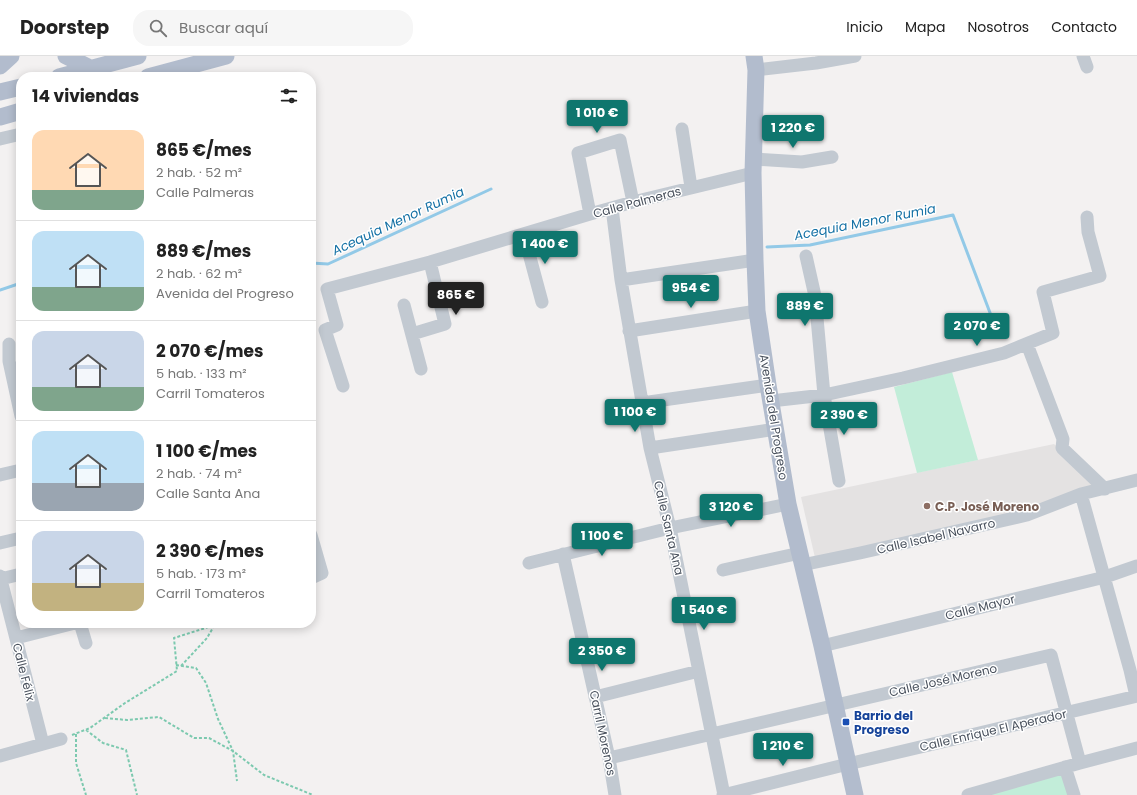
<!DOCTYPE html>
<html lang="es">
<meta charset="utf-8">
<style>
body{margin:0;font-family:Poppins,sans-serif;background:#f6f6f6;color:#222;height:100vh;display:flex;flex-direction:column;font-size:15px;white-space:nowrap}
*{box-sizing:border-box;margin:0}
p{font-size:13px;color:#767676}
.icon{flex:none;width:22px;height:22px;fill:none;stroke:currentColor;stroke-width:2;stroke-linecap:round;stroke-linejoin:round}
.map{position:relative;flex:1;overflow:hidden}
.drawer{position:absolute;left:16px;top:16px;width:300px;height:556px;display:flex;flex-direction:column;background:#fff;border-radius:16px;box-shadow:0 2px 10px #0003}
.drawer>*{flex:none}
.price{position:absolute;translate:-50% -34px;padding:0 9px;border-radius:4px;background:#0f766e;color:#fff;font-size:13px;line-height:26px;filter:drop-shadow(0 1px 2px #0008)}
.price::after{content:'';position:absolute;left:50%;top:24px;width:12px;height:9px;margin-left:-6px;background:inherit;clip-path:polygon(0 0,100% 0,50% 100%)}
.price.current{background:#222;color:#fff}
ul{padding:0;list-style:none}
li{display:flex;align-items:center;gap:12px;height:100px;padding:0 16px}
li+li{border-top:1px solid #e0e0e0}
li span{display:grid;place-items:center;flex:none;width:112px;height:80px;border-radius:12px;color:#555}
li>.icon{margin-inline-start:auto}
span .icon{width:48px;height:48px;fill:#fffc;stroke-width:1}
li b{font-size:17px}
h2{display:flex;justify-content:space-between;align-items:center;height:48px;padding:0 16px;font-size:17px}
header{display:flex;align-items:center;gap:24px;box-sizing:border-box;height:56px;padding:0 20px;background:#fff;border-bottom:1px solid #e0e0e0}
header strong{font-size:19px}
nav{display:flex;gap:22px;margin-inline-start:auto;font-size:14px}
.search{width:280px;height:36px;background:#f6f6f6;display:flex;align-items:center;gap:10px;box-sizing:border-box;padding:0 14px;border-radius:16px;color:#767676;font-size:15px}
.map>svg:first-child{display:block}
.education{fill:#e4e2e2}
.green{fill:#c2edd9}
.lines{fill:none;stroke-linecap:round;stroke-linejoin:round}
.stream{stroke:#92c9e7;stroke-width:3}
.path{stroke:#7cc9af;stroke-width:2;stroke-dasharray:3 2;stroke-linecap:butt}
.minor{stroke:#c2c9d1;stroke-width:13}
.major{stroke:#b2bccd;stroke-width:17}
.education-dot{fill:#8d6e63;stroke:#fff;stroke-width:1.5}
.transit-dot{fill:#1a4fb4;stroke:#fff;stroke-width:1.5}
.labels{text-anchor:middle;dominant-baseline:central;stroke-width:3;stroke-linejoin:round;paint-order:stroke}
.street-label{font-size:12px;fill:#49515d;stroke:#fff}
.education-label{font-size:12px;font-weight:bold;fill:#785e54;stroke:#fff;text-anchor:start}
.transit-label{font-size:12px;font-weight:bold;fill:#164399;stroke:#fff;text-anchor:start}
.water-label{font-size:13px;font-style:italic;fill:#1571a5;stroke:#fff}
</style>
<header>
<strong>Doorstep</strong>
<div class="search"><svg class="icon" aria-label="search" viewBox="0 0 24 24"><circle cx="10" cy="10" r="6"/><path d="M15 15l6 6"/></svg>Buscar aquí</div>
<nav><a>Inicio</a><a>Mapa</a><a>Nosotros</a><a>Contacto</a></nav>
</header>
<div class="map">
<svg width="1137" height="739" viewBox="0 0 1137 739">
<rect width="100%" height="100%" fill="#f3f1f1"/>
<!-- education -->
<path class="education" d="M1054,388L1105,433L1027,459L816,506L801,441Z"/>
<!-- green -->
<path class="green" d="M952,316L978,404L917,417L894,331Z
M1065,711L1074,739H979Z"/>
<g class="lines">
<!-- stream -->
<path class="stream" d="M767,191L810,189L953,159L992,262
M311,207L328,208L491,133
M0,234L21,227"/>
<!-- path -->
<path class="path" d="M176,609L196,612L206,627L218,663L233,695L237,725
M181,610L207,582L214,570
M105,662L127,664L159,661L194,682H209L233,695L264,719L313,739
M86,674L103,687L126,694L137,739
M76,678V707L86,739
M72,679L90,672L125,647L177,615L174,582L221,567"/>
<!-- minor -->
<path class="minor" d="M1083,0L1087,11
M756,14L816,7L855,0
M682,73L691,131
M0,83L21,78
M754,103L802,106L832,101
M612,152L621,224L650,392L670,472L724,739
M590,158L578,97L620,84L633,146
M524,179L542,246
M806,200L815,240L824,339L839,425
M621,224L755,204
M404,249L421,313
M629,275L757,255
M412,278L445,268L430,206
M9,288V305L21,360
M1027,288L1063,383L1062,392L1105,433
M343,330L325,274L337,269L327,233L430,206L590,158L633,146L753,117
M771,345L824,339L903,322L1004,297L1053,277L1043,236L1100,220L1088,176L1087,161
M642,347L768,329
M650,392L776,373
M0,419L21,414
M1081,438L1130,614L1136,640
M311,479L322,517L311,522
M0,487L21,482
M563,498L609,702L615,739
M529,507L670,472L788,448
M802,509L860,497L1027,459L1081,438L1137,424
M723,514L800,497
M0,520L43,688
M1,523L21,518
M80,567L86,587
M16,582L75,567
M822,590L1105,521L1137,510
M595,641L699,615
M0,700L61,683
M609,702L1051,599L1080,707
M1065,711L1074,739
M723,739L848,708L1137,640
M968,739L1080,707L1137,692"/>
<!-- major -->
<path class="major" d="M66,0L92,13
M754,0L756,14L753,117L755,204L757,255L768,329L788,448L822,590L855,739
M0,10L11,0
M59,21L138,0
M148,21L226,0
M0,36L21,31
M0,61L21,55"/>
</g>
<!-- markers -->
<circle class="education-dot" cx="927" cy="450" r="4"/>
<rect class="transit-dot" x="842" y="662" width="8" height="8" rx="2"/>
<g class="labels">
<!-- street labels -->
<g class="street-label">
<text transform="translate(637 146) rotate(-15)">Calle Palmeras</text>
<text transform="translate(774 361) rotate(81)">Avenida del Progreso</text>
<text transform="translate(669 472) rotate(77)">Calle Santa Ana</text>
<text transform="translate(936 480) rotate(-13)">Calle Isabel Navarro</text>
<text transform="translate(980 551) rotate(-14)">Calle Mayor</text>
<text transform="translate(24 616) rotate(76)">Calle Félix</text>
<text transform="translate(943 624) rotate(-13)">Calle José Moreno</text>
<text transform="translate(993 674) rotate(-13)">Calle Enrique El Aperador</text>
<text transform="translate(603 677) rotate(78)">Carril Morenos</text>
</g>
<!-- education labels -->
<g class="education-label">
<text x="935" y="450">C.P. José Moreno</text>
</g>
<!-- transit labels -->
<g class="transit-label">
<text x="854" y="659">Barrio del<tspan x="854" dy="14">Progreso</tspan></text>
</g>
<!-- water labels -->
<g class="water-label">
<text transform="translate(398 165) rotate(-25)">Acequia Menor Rumia</text>
<text transform="translate(865 166) rotate(-11)">Acequia Menor Rumia</text>
</g>
</g>
</svg>
<b class="price" style="left:597px;top:78px">1 010 €</b>
<b class="price" style="left:793px;top:93px">1 220 €</b>
<b class="price" style="left:545px;top:209px">1 400 €</b>
<b class="price" style="left:691px;top:253px">954 €</b>
<b class="price current" style="left:456px;top:260px">865 €</b>
<b class="price" style="left:805px;top:271px">889 €</b>
<b class="price" style="left:977px;top:291px">2 070 €</b>
<b class="price" style="left:635px;top:377px">1 100 €</b>
<b class="price" style="left:844px;top:380px">2 390 €</b>
<b class="price" style="left:731px;top:472px">3 120 €</b>
<b class="price" style="left:602px;top:501px">1 100 €</b>
<b class="price" style="left:704px;top:575px">1 540 €</b>
<b class="price" style="left:602px;top:616px">2 350 €</b>
<b class="price" style="left:783px;top:711px">1 210 €</b>
<section class="drawer">
<h2>14 viviendas<svg class="icon" aria-label="filters" viewBox="0 0 24 24"><path d="M4 7h16M4 17h16"/><circle cx="9" cy="7" r="2"/><circle cx="15" cy="17" r="2"/></svg></h2>
<ul>
<li><span style="background:linear-gradient(#ffd9b3 75%,#7fa58c 0)"><svg class="icon" aria-label="home" viewBox="0 0 24 24"><path d="M3 11l9-7 9 7M6 9v11h12V9"/></svg></span><div><b>865 €/mes</b><p>2 hab. · 52 m²</p><p>Calle Palmeras</p></div></li>
<li><span style="background:linear-gradient(#bfe0f5 70%,#7fa58c 0)"><svg class="icon" aria-label="home" viewBox="0 0 24 24"><path d="M3 11l9-7 9 7M6 9v11h12V9"/></svg></span><div><b>889 €/mes</b><p>2 hab. · 62 m²</p><p>Avenida del Progreso</p></div></li>
<li><span style="background:linear-gradient(#c9d6e8 70%,#7fa58c 0)"><svg class="icon" aria-label="home" viewBox="0 0 24 24"><path d="M3 11l9-7 9 7M6 9v11h12V9"/></svg></span><div><b>2 070 €/mes</b><p>5 hab. · 133 m²</p><p>Carril Tomateros</p></div></li>
<li><span style="background:linear-gradient(#bfe0f5 65%,#9aa5b1 0)"><svg class="icon" aria-label="home" viewBox="0 0 24 24"><path d="M3 11l9-7 9 7M6 9v11h12V9"/></svg></span><div><b>1 100 €/mes</b><p>2 hab. · 74 m²</p><p>Calle Santa Ana</p></div></li>
<li><span style="background:linear-gradient(#c9d6e8 65%,#c2b280 0)"><svg class="icon" aria-label="home" viewBox="0 0 24 24"><path d="M3 11l9-7 9 7M6 9v11h12V9"/></svg></span><div><b>2 390 €/mes</b><p>5 hab. · 173 m²</p><p>Carril Tomateros</p></div></li>
</ul>
</section>
</div>
